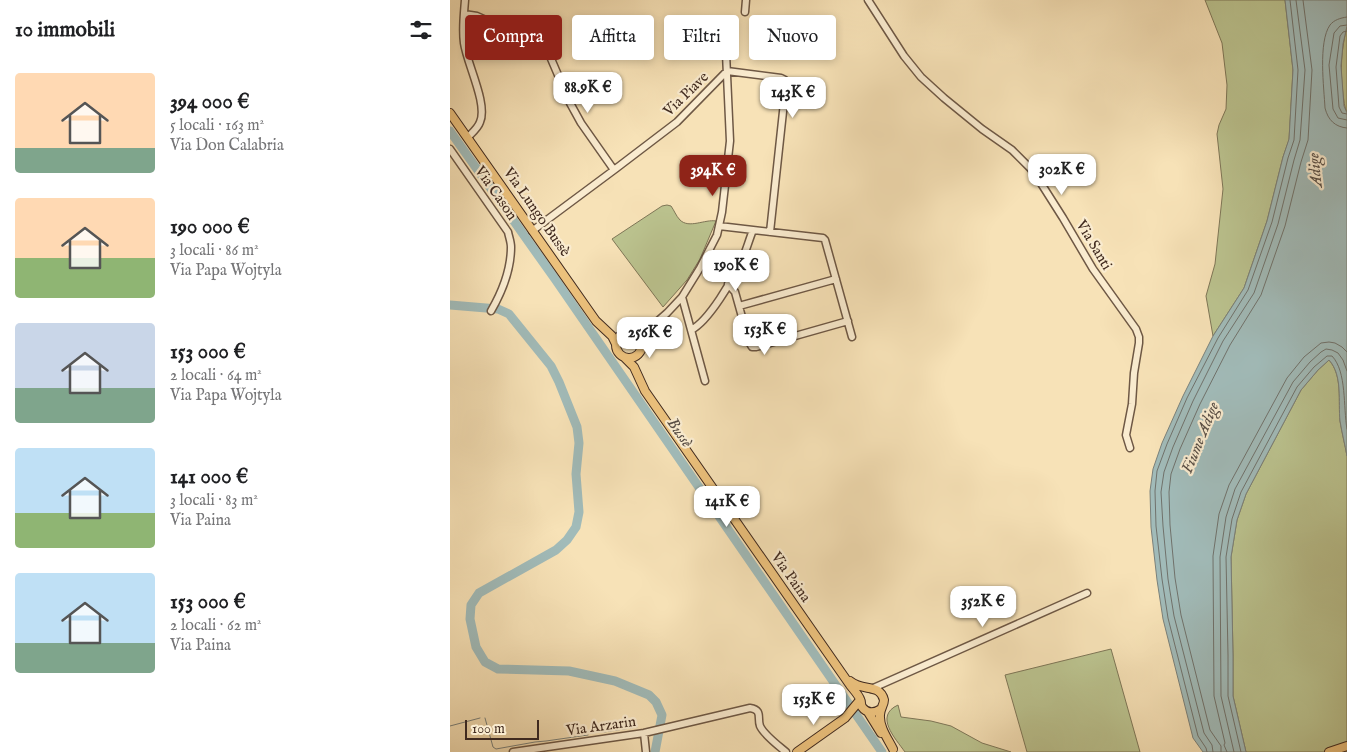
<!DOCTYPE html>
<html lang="it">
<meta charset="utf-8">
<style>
body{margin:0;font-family:"IM FELL English",serif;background:#f6f6f6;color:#202124;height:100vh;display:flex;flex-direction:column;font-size:19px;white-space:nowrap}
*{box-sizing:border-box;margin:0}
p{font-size:16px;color:#757577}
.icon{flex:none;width:28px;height:28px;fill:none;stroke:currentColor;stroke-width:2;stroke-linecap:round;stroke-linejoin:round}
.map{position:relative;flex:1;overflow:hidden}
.drawer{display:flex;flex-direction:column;background:#fff;width:450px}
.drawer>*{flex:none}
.hud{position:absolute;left:15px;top:15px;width:475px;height:45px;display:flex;gap:10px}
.scale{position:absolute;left:15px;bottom:12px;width:74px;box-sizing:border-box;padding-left:5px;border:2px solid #402a1f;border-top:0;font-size:14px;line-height:18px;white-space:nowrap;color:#402a1f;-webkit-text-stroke:4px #faecd0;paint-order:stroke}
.price{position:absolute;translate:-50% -42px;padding:0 11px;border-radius:10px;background:#fff;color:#222;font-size:16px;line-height:32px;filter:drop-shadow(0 1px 2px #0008)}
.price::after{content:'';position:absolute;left:50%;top:30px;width:15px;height:11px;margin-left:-8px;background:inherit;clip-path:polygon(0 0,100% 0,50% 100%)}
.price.on{background:#8f2418;color:#fff}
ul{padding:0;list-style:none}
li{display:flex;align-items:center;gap:15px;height:125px;padding:0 15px}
li span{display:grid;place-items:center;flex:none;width:140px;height:100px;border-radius:5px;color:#555}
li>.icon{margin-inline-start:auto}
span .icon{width:60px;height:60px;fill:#fffc;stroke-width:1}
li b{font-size:21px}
h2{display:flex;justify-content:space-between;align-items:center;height:60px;padding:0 15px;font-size:21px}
.chip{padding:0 18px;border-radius:5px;background:#fff;box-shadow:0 2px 8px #0003;font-size:18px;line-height:45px}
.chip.on{background:#8f2418;color:#fff}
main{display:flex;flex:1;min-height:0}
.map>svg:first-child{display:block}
.green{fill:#bbc38f;stroke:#7e7657}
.water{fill:#a1bbb9;stroke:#7a817b}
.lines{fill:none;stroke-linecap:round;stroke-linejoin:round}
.shore{stroke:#70726c;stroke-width:1}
.stream{stroke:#7a817b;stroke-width:1}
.river{stroke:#a1bbb9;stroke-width:9}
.minor-casing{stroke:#6e5845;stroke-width:9}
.major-casing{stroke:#402a1f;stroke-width:10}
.minor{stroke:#faecd0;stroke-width:6}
.major{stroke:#ecc17c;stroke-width:8}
.labels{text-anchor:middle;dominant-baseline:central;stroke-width:4.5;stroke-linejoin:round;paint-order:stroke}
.street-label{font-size:15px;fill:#402a1f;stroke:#faecd0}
.water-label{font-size:16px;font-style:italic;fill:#584e46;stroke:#faecd0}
</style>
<main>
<section class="drawer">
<h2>10 immobili<svg class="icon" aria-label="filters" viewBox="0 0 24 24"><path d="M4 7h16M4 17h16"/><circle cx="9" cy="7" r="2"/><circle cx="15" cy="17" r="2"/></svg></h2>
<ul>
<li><span style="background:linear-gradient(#ffd9b3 75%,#7fa58c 0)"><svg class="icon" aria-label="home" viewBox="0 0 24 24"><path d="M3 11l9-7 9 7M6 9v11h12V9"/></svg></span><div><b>394 000 €</b><p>5 locali · 163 m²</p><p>Via Don Calabria</p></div></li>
<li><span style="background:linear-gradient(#ffd9b3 60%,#8fb573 0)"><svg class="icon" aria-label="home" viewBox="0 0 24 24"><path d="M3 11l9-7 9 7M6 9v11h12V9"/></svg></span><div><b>190 000 €</b><p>3 locali · 86 m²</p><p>Via Papa Wojtyla</p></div></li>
<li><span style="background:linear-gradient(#c9d6e8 65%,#7fa58c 0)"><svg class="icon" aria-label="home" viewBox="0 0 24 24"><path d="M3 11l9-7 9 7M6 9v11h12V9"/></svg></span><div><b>153 000 €</b><p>2 locali · 64 m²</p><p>Via Papa Wojtyla</p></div></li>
<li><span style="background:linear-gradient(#bfe0f5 65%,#8fb573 0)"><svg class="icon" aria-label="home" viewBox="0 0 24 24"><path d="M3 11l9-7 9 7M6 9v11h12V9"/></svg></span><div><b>141 000 €</b><p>3 locali · 83 m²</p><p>Via Paina</p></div></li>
<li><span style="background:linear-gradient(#bfe0f5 70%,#7fa58c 0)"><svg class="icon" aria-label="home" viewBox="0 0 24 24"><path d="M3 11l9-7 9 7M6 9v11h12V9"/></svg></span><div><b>153 000 €</b><p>2 locali · 62 m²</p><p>Via Paina</p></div></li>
</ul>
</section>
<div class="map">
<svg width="897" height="752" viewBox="0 0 897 752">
<rect width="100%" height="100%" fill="#f7e2b7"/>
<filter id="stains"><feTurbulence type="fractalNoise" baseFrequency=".004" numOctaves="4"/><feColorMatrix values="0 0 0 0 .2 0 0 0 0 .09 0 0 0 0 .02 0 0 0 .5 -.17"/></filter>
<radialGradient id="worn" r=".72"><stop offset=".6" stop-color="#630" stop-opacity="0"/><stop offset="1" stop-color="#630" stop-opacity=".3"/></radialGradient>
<!-- green -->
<path class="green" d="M755,0H835L843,70L839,140L833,157L817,221L794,288L763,336L756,296L765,264L773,189L767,134L769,125L776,109L777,85L772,43Z
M897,26V113C894,106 894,101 893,94C890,68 891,52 897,26Z
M217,205L221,206C224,210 226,216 230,220C239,229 255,219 266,221L250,259L237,280L213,307L162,239L212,206Z
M879,360C893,376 888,401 890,421C892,433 895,445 897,456V752H796L783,696V655L781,557L787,520L796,494L851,390L868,370Z
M661,649L690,752H577L555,675Z
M448,705L451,717L481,721L501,726L532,743L561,752H455C445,738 424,716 448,705Z"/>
<!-- water -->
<path class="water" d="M835,0H897V26L893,44L891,66L894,106L897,113V456C895,445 892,433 890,421C888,402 893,375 879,360L868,370L851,390L796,494L787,520L781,557L783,655V696L796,752H753L743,738L713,619L707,580L701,527L700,491L703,469L712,443L733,396L763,336L794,288L817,221L833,157L839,139L843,70Z"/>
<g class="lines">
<!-- shore -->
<path class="shore" d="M897,17C890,18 884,20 880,25C868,42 874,88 875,108C878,120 885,127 897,128
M897,25L890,26L884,33L879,65L883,109L888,118L897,120
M897,31L893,32L890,36L886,67L889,107L892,113L897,114
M757,752L756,748L748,736L718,618L712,579L706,526L705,491L707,471L717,444L737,398L768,338L798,290L822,222L838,158L844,140L848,70L840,0
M763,752L762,745L754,733L724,616L718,579L713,526L711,492L714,472L723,447L743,401L773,341L804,293L828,224L844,160L850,140L855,70L846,0
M771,752V746L760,730L731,615L725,578L720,525L719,492L721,474L730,449L750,404L780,345L811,295L835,226L851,162L858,140L862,70L853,0
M777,752L774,745L775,743L764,696L763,556L769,514L779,485L837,378L854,357L871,343L879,342L885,343L892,347L897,352
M784,752L771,696L770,557L776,517L785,489L843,382L860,362L871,352L876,349L882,350L888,353L893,360L897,371
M791,752L778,696V655L776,557L782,519L791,492L847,387L864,367L877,356H882C897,372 893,407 897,429"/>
<!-- stream -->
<path class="stream" d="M35,718L43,747L46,749L85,742L96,741L138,735
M0,726L30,718
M154,732L187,727"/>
<!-- river -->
<path class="river" d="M0,131L105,279L432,752
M0,305L48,309L59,314L101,366L109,382L127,427L129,443L126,474L129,512L126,527L117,540L106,550L29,593L21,605L20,619L26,647L35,662L48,669L119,671L165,681L199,695L206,702L212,715L205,752"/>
<defs>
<path id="minor" d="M15,0C14,14 12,29 14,43C17,64 38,104 30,122C28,128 22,133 18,137
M418,0L454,56L471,77L494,98L532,129L562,150L580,168L587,177L613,218L643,269L686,329L689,337V343L684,373L682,404L676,435L680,448
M295,12L296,0
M14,14L27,16L96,47L120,103L131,123L164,170L82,231
M0,149L58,232C59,237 61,242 61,247C61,270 52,292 41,311
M164,170L227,122L277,71L331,78L335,80L336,84L320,232
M269,226L373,238L375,240L402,337
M278,284L285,292L299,342L302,347H306L398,321
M232,297L255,381
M289,306L386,279
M241,330C259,321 283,279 292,260C296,251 299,240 303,230
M184,333L191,331L200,327
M193,345L195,335L201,327L217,313L232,297L250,268L267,235L272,212L280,141L276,53
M421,689L637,593
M194,733L196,752
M63,752L194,733L300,708C313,710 307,718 310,726C314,735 329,746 336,752"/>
<path id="major" d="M0,113L146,321L162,336L166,344
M166 345a13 13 0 1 1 26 0a13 13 0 1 1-26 0Z
M175,358L184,367L195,391L400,685C403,689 408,694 410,699C412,703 410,703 412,707C417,714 425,713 431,709
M400,681C413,692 430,683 434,700C434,705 430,709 430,715C429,727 438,739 443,749
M418,712L431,733
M347,752L395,718L410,700
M879,752L897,746"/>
</defs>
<!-- minor casing -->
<use href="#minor" class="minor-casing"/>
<!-- major casing -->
<use href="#major" class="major-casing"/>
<!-- minor -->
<use href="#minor" class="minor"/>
<!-- major -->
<use href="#major" class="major"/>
</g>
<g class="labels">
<!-- street labels -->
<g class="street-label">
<text transform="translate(236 94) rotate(-44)">Via Piave</text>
<text transform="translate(46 193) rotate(55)">Via Cason</text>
<text transform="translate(87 212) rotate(55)">Via Lungo Bussè</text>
<text transform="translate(644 245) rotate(59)">Via Santi</text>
<text transform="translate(341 577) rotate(55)">Via Paina</text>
<text transform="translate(151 726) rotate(-8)">Via Arzarin</text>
</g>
<!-- water labels -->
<g class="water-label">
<text transform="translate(866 170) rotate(-96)">Adige</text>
<text transform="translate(229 433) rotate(55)">Bussè</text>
<text transform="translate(751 438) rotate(-68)">Fiume Adige</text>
</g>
</g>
<rect width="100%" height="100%" filter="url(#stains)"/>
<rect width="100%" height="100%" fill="url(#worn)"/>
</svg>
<div class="scale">100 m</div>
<b class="price" style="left:138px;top:114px">88.9K €</b>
<b class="price" style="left:343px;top:119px">143K €</b>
<b class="price" style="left:612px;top:196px">302K €</b>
<b class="price on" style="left:263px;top:197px">394K €</b>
<b class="price" style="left:286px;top:292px">190K €</b>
<b class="price" style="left:315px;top:356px">153K €</b>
<b class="price" style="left:200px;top:359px">256K €</b>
<b class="price" style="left:277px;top:528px">141K €</b>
<b class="price" style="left:533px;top:628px">352K €</b>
<b class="price" style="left:364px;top:726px">153K €</b>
<div class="hud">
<a class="chip on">Compra</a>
<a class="chip">Affitta</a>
<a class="chip">Filtri</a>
<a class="chip">Nuovo</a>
</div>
</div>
</main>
